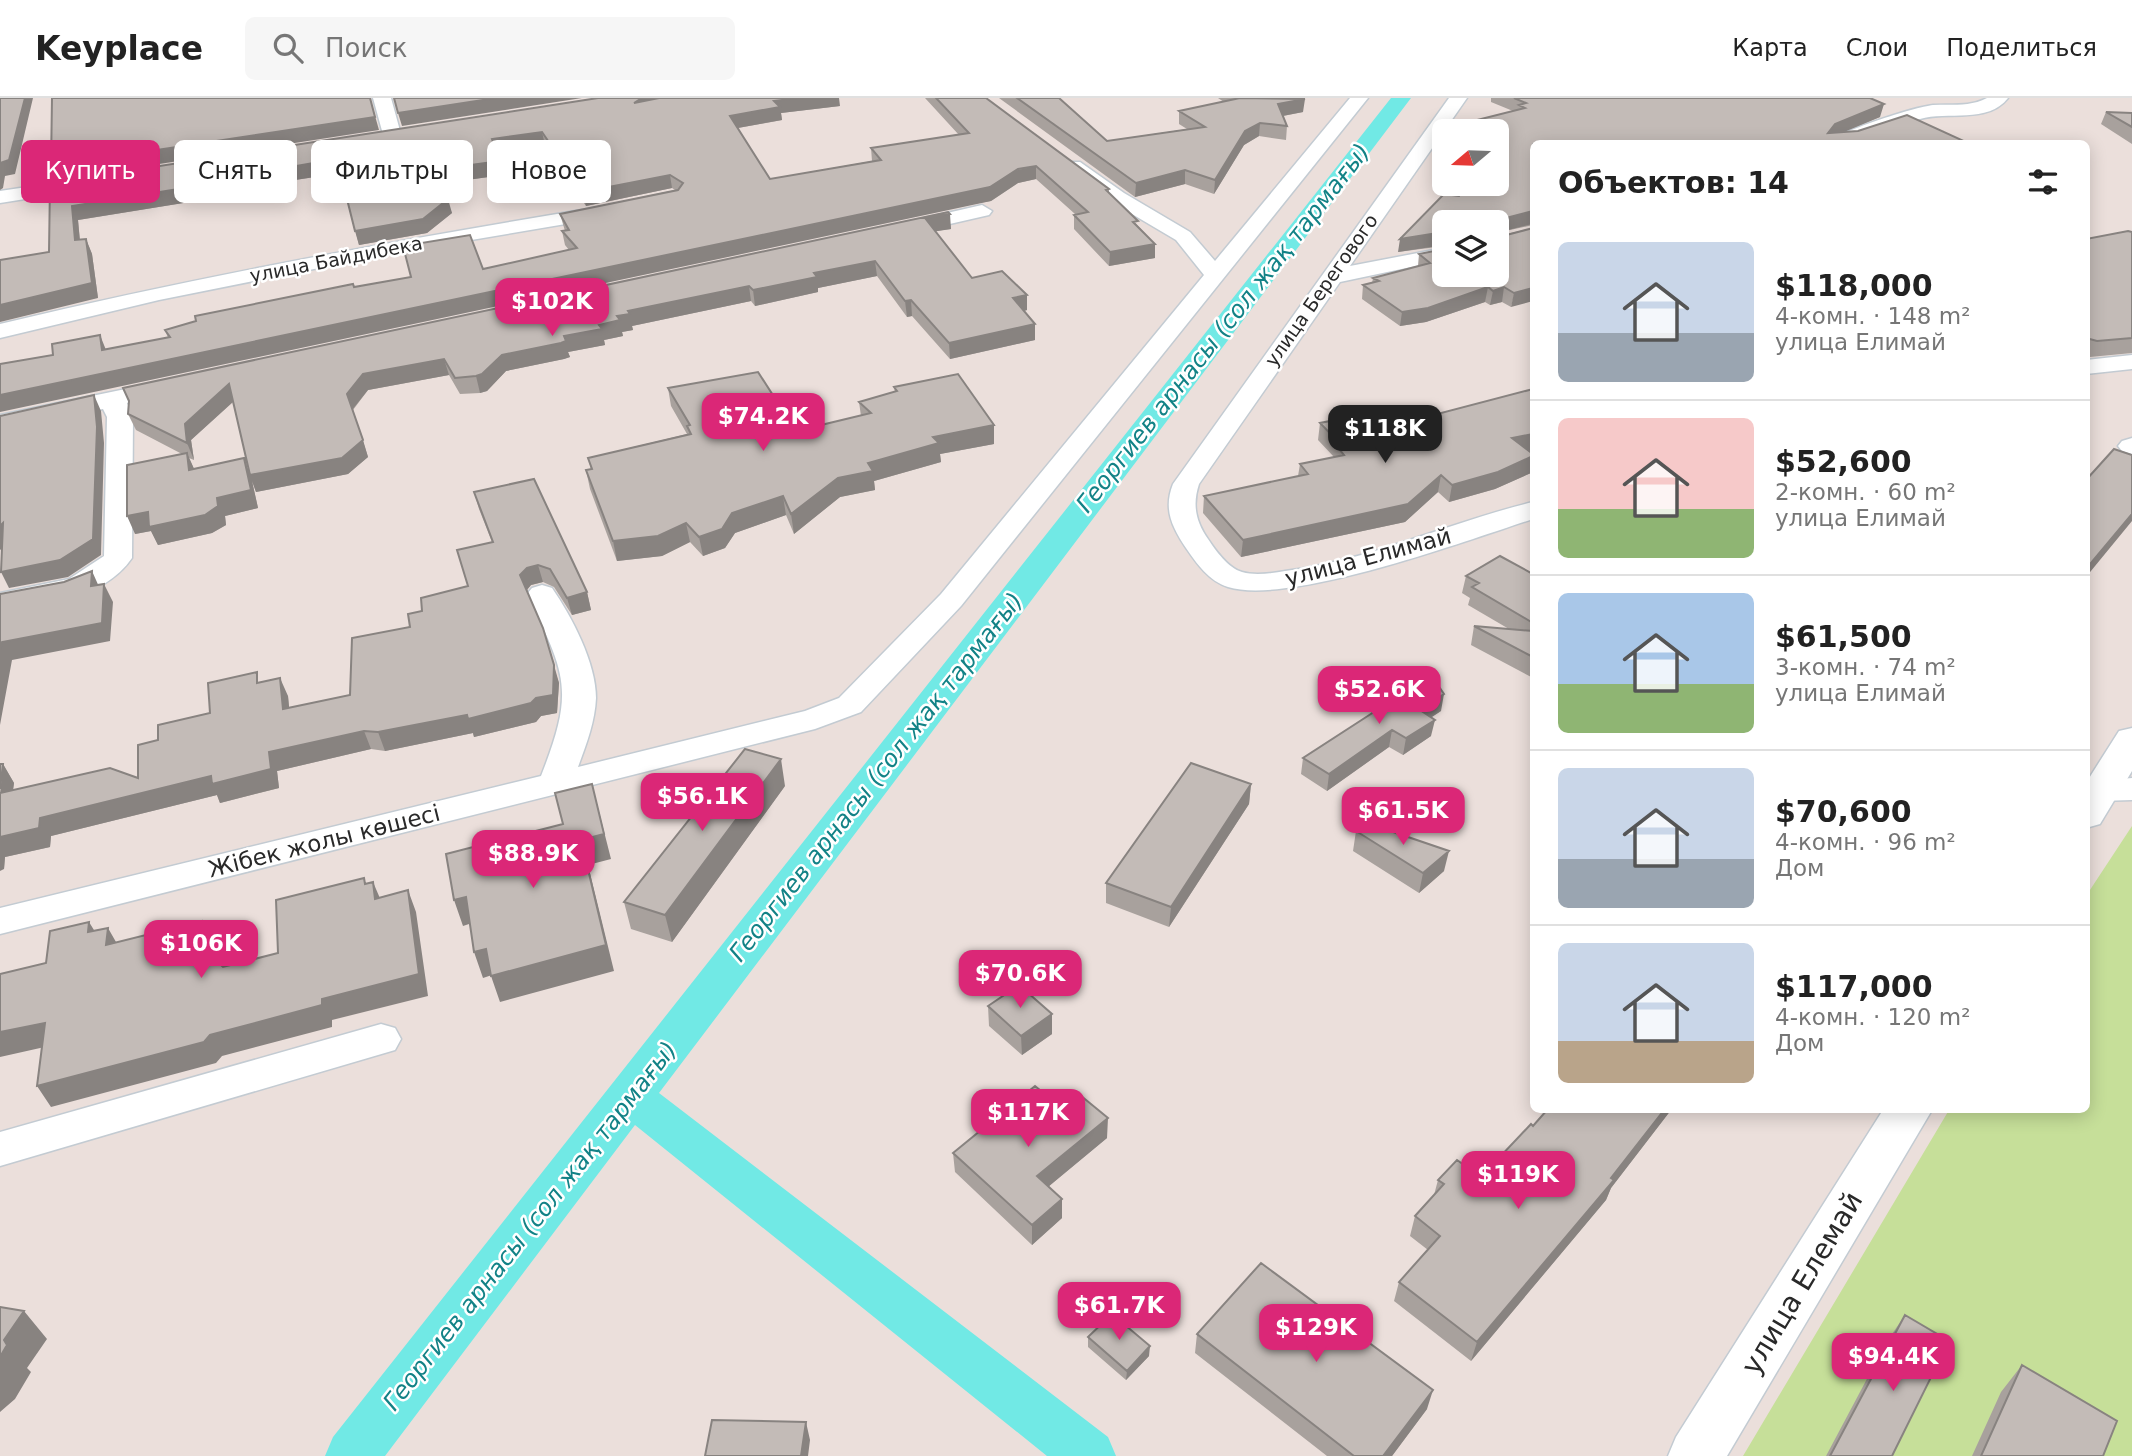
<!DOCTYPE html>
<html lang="ru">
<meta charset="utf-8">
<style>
body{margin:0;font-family:"DejaVu Sans",sans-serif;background:#f6f6f6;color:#222;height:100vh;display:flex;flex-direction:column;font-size:26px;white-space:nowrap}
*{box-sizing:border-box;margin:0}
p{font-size:23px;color:#767676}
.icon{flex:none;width:38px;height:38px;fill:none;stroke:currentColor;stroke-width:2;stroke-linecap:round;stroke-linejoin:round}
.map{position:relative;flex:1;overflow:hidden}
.sheet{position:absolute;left:1530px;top:42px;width:560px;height:973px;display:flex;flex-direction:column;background:#fff;border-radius:10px;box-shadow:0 4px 18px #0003}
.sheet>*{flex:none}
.banner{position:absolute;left:21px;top:42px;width:665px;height:63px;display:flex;gap:14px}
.needle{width:46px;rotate:251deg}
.fabs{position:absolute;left:1432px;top:21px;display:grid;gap:14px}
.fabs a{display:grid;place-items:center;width:77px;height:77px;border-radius:10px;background:#fff;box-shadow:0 4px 18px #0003;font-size:35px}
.price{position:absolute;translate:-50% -60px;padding:0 16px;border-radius:14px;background:#db2777;color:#fff;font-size:23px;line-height:46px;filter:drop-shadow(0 2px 4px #0008)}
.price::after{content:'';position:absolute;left:50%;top:42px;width:21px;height:16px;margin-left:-10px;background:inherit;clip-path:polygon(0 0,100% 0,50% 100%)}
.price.current{background:#222;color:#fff}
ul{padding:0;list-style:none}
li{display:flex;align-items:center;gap:21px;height:175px;padding:0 28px}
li+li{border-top:2px solid #e0e0e0}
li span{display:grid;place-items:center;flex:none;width:196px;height:140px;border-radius:10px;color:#555}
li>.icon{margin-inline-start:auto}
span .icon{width:84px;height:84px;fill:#fffc;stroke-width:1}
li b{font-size:30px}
h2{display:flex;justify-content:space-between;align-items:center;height:84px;padding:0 28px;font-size:30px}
.pill{padding:0 24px;border-radius:10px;background:#fff;box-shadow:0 4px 18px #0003;font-size:24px;line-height:63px}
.pill.current{background:#db2777;color:#fff}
header{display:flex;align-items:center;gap:42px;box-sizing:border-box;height:98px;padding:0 35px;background:#fff;border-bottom:2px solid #e0e0e0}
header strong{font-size:33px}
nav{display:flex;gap:38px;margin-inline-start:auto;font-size:24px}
.search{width:490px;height:63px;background:#f6f6f6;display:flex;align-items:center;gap:18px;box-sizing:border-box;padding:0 24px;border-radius:10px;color:#767676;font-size:26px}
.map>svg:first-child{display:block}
.green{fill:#c6df99}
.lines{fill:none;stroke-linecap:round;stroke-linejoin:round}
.canal{fill:#71e9e5;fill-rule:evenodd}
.street-casing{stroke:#c3cbd2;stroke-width:3}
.secondary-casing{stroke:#c3cbd2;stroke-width:3}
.street{fill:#fff;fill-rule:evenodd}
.secondary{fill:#fff;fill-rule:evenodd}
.wall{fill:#a8a19d;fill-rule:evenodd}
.shaded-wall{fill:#888380}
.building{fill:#c3bbb7;stroke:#888380;stroke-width:2}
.labels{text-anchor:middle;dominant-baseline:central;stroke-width:5;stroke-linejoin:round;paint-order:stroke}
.far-street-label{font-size:19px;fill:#292929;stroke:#fff}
.street-label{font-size:23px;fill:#292929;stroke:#fff}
.water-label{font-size:24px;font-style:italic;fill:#128286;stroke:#fff}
.near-street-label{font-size:28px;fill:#292929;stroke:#fff}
</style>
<header>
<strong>Keyplace</strong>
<div class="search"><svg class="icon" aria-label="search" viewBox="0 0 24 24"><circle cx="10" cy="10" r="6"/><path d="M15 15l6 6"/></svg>Поиск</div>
<nav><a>Карта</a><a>Слои</a><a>Поделиться</a></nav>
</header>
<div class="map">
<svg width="2132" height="1358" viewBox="0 0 2132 1358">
<rect width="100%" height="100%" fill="#ebdfdb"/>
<!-- green -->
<path class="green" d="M2132,728V1358H1743L1949,1012H2086V798Z"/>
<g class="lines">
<!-- canal -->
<path class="canal" d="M1391,0H1411L659,995L1108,1339L1116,1358H1047L635,1027L385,1358H325L333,1339Z"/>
<defs>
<path id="street" d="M373,0H391L402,40L400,44L393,46L384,40Z
M1350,0H1368L961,508L861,614L815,631L0,836V810L541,678C575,592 566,577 527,496L532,490L542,487L552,490C572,519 596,565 596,600C595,624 586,647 578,669L805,613L839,600L941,496L1204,177L1176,142L1110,103L1066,72L1063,68L1066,64H1080L1124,95L1190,134L1215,163Z
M1449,0H1467L1350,168L1444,150V162L1340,184L1199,386C1192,407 1196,424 1208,441C1216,453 1228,470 1242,474C1256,478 1272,475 1285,473C1371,462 1450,424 1533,404V421C1468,442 1289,508 1228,489C1209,483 1197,466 1186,450C1172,429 1163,411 1173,386Z
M1987,0H2008C1988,26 1947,13 1920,21C1882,31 1869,46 1826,46C1836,34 1915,9 1933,7C1952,6 1970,9 1987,0Z
M94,79L101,81L104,85L101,89L0,105V93Z
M982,107L992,113L989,117L906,136L896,130L899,126Z
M606,108L613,110L616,114L613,118L394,155L159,202L0,240V226C201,178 402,141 606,108Z
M2132,257V271L2086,276V262Z
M169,282L178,284L181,289L178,294L127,305L133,319L132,460C103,502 46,505 0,513V495L69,481L104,458L107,319L103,311L0,333V317Z
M2132,340V356L2122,353L2118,348L2122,343Z
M2132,680V702L2100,703L2086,697L2088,684Z
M381,926L395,930L401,941L395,952L0,1068V1034Z"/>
<path id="secondary" d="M2132,630V673L2100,726L2086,730V685L2119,633Z
M1883,1012H1932L1727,1358H1668L1676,1339Z"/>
</defs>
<!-- street casing -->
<use href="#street" class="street-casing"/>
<!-- secondary casing -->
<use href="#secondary" class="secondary-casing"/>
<!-- street -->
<use href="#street" class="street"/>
<!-- secondary -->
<use href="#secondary" class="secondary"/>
</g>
<!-- wall -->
<path class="wall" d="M598,0L840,8L781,15L782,22L738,30L770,81L872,63L871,50L959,37L925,0H986L1109,91V96L1138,128L1155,146V160L1109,168L1074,131V117L1075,116L1036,81L1018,85L991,103L106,251L168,240L165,232L354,189L483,171L569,152L565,147L562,133H565L560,116L675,92L672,90L586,108L545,47L497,54L503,77L437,86L452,115L427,135L359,147L341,75L295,82L294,87L78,122L80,142L86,141L92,156L98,200L49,154L50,85Z
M999,0H1059L1107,43L1187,31L1179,26V13L1224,4L1218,0H1303V14L1283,18L1287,28L1286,42L1259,38L1244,47L1214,96L1185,86L1135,99Z
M1491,0H1870L1880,19L1842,34L1533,46V127L1496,135L1444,124V148L1398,154L1459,98L1496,86V33H1472L1473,23L1513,13L1491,4Z
M2106,14L2132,15V46L2101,26Z
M948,114L951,131L935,133L972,180L1027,197V212L1024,213L1035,242L950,261L912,218L907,219L877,178L818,190V194L755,208L751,203L632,228L633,232L622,234L623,238L604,242L605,247L568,254L570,259L564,261L506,273L487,293L480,295L460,296L449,277L368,292L353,312L368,359L348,376L256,394L252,383L258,410L225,418L226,427L212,435L158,447L151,433L135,436L182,356L136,332L128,316ZM233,304L249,373L194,371L189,360L194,362L191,342Z
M1533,130L1511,209L1502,204L1490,207L1485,204L1426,224L1400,228L1362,201L1363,187L1372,185L1373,180L1418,168L1419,156Z
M2132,134V255L2090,259L2086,258V141Z
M894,289L994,346L940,356L941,364L874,383L875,392L840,399L794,436L786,417L735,435L725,450L703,458L690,444L662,458L617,463L590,391L586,372L591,371L588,360L687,336L671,308L668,290L796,333L861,318L859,304L895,294Z
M1533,291V352L1529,353L1531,375L1495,391L1449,404L1438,394L1405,424L1241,459L1203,415L1204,398L1298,378L1300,366L1334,359L1318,342L1320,325L1407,324Z
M474,394L587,494L591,512L572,517L554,489L543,484L531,487L527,492L559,585L557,615L541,618L536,624L474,639L473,635L385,653L371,651L277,673L279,690L220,705L217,697L51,738L50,749L5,759L4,771L3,666L14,685L13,692L138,680L158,642L210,615L261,584L288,598L289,610L350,597L422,513L468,488L492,444L479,411Z
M1533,476V580L1471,547L1474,528L1509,531L1468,507L1470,500L1462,495L1466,478Z
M1441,613L1431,619V638L1403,657L1389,649L1327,693L1301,676L1303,660Z
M1251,686L1249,706L1169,829L1106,805V785Z
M785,688L672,844L631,831L624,804Z
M1356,733L1444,773L1419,795L1353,753Z
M988,908L1052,916V936L1022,957L989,928Z
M1063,1011L1107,1040L1048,1089L1062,1120L1032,1147L955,1074L953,1055Z
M1547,1012H1671L1611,1090L1606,1102L1471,1263L1394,1203L1399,1184L1428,1152L1410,1138L1415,1118L1434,1097L1438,1082L1481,1079L1533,1028Z
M1905,1217L1892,1358H1826L1886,1245Z
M1197,1236L1427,1311L1392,1358H1327L1195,1255Z
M1088,1239L1149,1258L1126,1282L1088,1249Z
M2022,1267L2103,1358H1972L2001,1294Z"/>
<!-- shaded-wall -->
<path class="shaded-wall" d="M25,0H33L15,76L5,78L3,90L0,92V65Z
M370,0L379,32L56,82L51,68Z
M496,0H582L402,28L398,15Z
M642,0H663L634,5Z
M798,0H839L840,8L781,15L782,22L732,31L730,18L774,3Z
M1305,1L1303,14L1277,19L1278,6Z
M1884,6L1880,19L1832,39L1828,35L1835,26Z
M1260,25L1259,38L1244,47L1214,96L1215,82L1245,33Z
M542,34L545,47L495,54L492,41Z
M337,61L343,66L341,75L295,82L294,87L78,122L81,156L75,142L72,108Z
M500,63L503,77L431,87L427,73Z
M1036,68V81L1018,85L991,103L0,314V297Z
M1185,72V86L1135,99L1136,85Z
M670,77L672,90L586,108L583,94Z
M448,101L452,115L427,135L359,147L355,133Z
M1533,113L1532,126L1496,135L1498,122Z
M950,116L951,131L925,135V120Z
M1444,134V147L1398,154L1400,141Z
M86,141L92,156L98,200L0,224V207Z
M1155,146V160L1109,168L1110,154Z
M875,163L877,178L818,190V194L755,208L753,192L814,175Z
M749,188L751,203L632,228L633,232L622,234L623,238L604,242L605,247L568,254L570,259L564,261L506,273L487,293L480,295L476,278L502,257L599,227L628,213Z
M1488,189L1485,204L1426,224L1400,228L1402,214Z
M1504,189L1502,204L1490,207L1493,193Z
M1533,190V203L1511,209L1514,195Z
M1027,197V212L1013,216V200Z
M911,202L912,218L907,219L905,203Z
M1035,226V242L950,261L949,245Z
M100,237L106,252H102Z
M444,261L449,277L368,292L352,312L347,296L363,276Z
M229,286L235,302L191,342L194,362L187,345L185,326Z
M94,297L101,313L104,345L101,457L68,479L9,490L1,474Z
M994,327V346L940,356L941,364L874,383L875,392L840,399L794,436L791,416L838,380L868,365L933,339Z
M1533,336V352L1509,357L1512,340Z
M363,342L368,359L348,376L256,394L252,383L258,410L225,418L226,427L212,435L158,447L151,433L135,436L127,418L217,400L244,360L250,377Z
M187,355L195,373L189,372Z
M1533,358L1531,375L1495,391L1449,404L1452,387Z
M1441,377L1438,394L1405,424L1241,459L1243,442Z
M783,398L786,417L735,435L725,450L703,458L699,439L732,415Z
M2132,416V423L2086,479V471Z
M3,425L12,442L0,452V428Z
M686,425L690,444L662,458L617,463L613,443Z
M538,467L543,484L531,487L525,494L520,477L527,470Z
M92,473L100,491L91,488Z
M104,486L113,504L110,543L12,562L0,627V553L2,544Z
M587,494L591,512L572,517L567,500Z
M554,567L559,585L557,615L541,618L536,624L474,639L473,635L385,653L378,634L467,617Z
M280,580L288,598L291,629L283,611Z
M1444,596L1441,613L1417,629L1420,612Z
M1435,622L1431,638L1403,657L1406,640Z
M1392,632L1389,649L1327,693L1329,676Z
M364,633L371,651L277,673L279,690L220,705L217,697L51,738L50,749L5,759L4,771L0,773V739L40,720L269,654Z
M781,661L785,688L672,844L665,817Z
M3,666L14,685L10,714L0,696Z
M592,686L611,761L588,767L614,873L500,904L491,878L581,742Z
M1251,686L1249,706L1169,829L1171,809Z
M1449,753L1444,773L1419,795L1423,775Z
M373,784L382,805L375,801Z
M408,792L416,814L428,898L332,922V929L222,958L216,965L51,1009L37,988L210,937L322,901Z
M466,799L475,824L463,828L454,802Z
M202,823L213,844V871L202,849Z
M89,824L102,845L88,834Z
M108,830L120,851L106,847Z
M486,851L495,876L483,880L474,854Z
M1052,916V936L1022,957L1021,938Z
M45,925L58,946L0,959V934Z
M1664,1012H1671L1611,1090L1606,1102L1471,1263L1477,1244L1611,1080Z
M1108,1020L1107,1040L1037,1098V1078Z
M1062,1101V1120L1032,1147V1127Z
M24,1213L47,1241L27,1270L31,1274L15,1301L0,1314V1259L4,1242Z
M1150,1248L1149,1258L1126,1282L1127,1273Z
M1433,1292L1427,1311L1392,1358H1383Z
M806,1324L810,1342L808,1358H801Z"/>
<!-- building -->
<path class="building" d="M0,0H25L9,62L0,65Z
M52,0H370L375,19L51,68Z
M394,0H496L398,15Z
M598,0H642L634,5L659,0H798L774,3L780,9L730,18L770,81L881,62L871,50L969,35L936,0H986L1109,91L1106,92L1138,123L1133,124L1155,146L1110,154L1074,117L1088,114L1036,68L1018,71L990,89L0,297V266L53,257L52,246L100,237L102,252L170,239L165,232L196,223L195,218L353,186L354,189L411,179L403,148L470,137L483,171L577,150L562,133L569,132L560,116L678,92L683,85L670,77L583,94L542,34L492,41L500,63L427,73L448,101L423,121L355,133L340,73L343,66H338L337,61L290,69V73L72,108L75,142L86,141L92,185L0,207V162L49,154L50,85Z
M1017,0H1059L1107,43L1205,29L1179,13L1240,0L1305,1L1278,6L1287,28L1260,25L1245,33L1215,82L1185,72L1136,85Z
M1514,0H1870L1884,6L1835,26L1828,35L1858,33L1907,17L1966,44L1960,46H1533V113L1498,122L1496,134V124H1444V134L1400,141L1444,96L1459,98L1468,86H1496V46L1503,37L1473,23L1525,10L1519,7L1526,5Z
M2106,14L2132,15V29Z
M948,114L950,116L925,120L972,180L1002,173L1027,197L1013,200L1035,226L949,245L911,202L905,203L875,163L814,175L817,179L753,192L749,188L628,213L630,216L617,218L620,222L599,227L602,231L564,238L566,243L561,245L502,257L482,276L476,278L455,280L444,261L363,276L347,296L363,342L342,360L250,377L229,286L185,326L187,345L128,316L129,303L123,290Z
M1533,130V190L1514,195L1504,189L1493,193L1488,189L1428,210L1402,214L1363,187L1379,183L1373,180L1430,165L1419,156L1444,151V177H1496V137L1499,139Z
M2128,133L2132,134V240L2097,243L2086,240V141Z
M758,274L796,333L871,315L859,304L897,293L894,289L958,276L994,327L933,339L939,345L868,365L873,373L838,380L791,416L783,398L732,415L722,431L699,439L686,425L658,438L613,443L586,372L592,371L588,360L691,336L687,328L690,327L668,290Z
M1533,291V336L1512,340L1533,356V358L1498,374L1452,387L1441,377L1408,406L1243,442L1204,398L1308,376L1300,366L1344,357L1339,351L1344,350L1320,325L1392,311L1407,324Z
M94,297L97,329L93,441L60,462L1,474L3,425L0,428V318Z
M2114,351L2132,357V416L2086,471V382Z
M187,355L189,372L244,360L251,392L217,400L218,408L205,417L149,429L148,414L127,418V367Z
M534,381L587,494L567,500L550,471L538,467L527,470L520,477L543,530L554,567L553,597L536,600L531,605L468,621L467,617L378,634L364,633L269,654L271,671L212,686L211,678L40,720L39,730L0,739V695L110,670L138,680V647L158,642V627L210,615L208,585L257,574V585L280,580L283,611L350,597L352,540L410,529L408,516L422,513L421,500L468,488L457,452L493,444L474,394Z
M1500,458L1533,476V525L1472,489L1479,485L1466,478Z
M92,473L91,488L104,486L102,525L2,544L0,553V496L64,484Z
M1474,528L1533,533V559Z
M1431,577L1444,596L1420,612L1435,622L1406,640L1392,632L1329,676L1303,660Z
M745,651L781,661L665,817L624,804Z
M1191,665L1251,686L1171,809L1106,785Z
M0,666H3L0,691Z
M592,686L604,736L581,742L606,847L491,878L486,851L474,854L466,799L454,802L446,756L563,726L555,695Z
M1361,723L1449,753L1423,775L1356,733Z
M364,780L365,786L373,784L375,801L408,792L419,876L322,901V907L210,937L204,944L37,988L45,925L0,934V876L46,865L50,833L89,824L88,834L108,830L106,847L202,823V849L223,869L278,855L276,802Z
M1019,887L1052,916L1021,938L988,908Z
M1035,988L1063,1011L1080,997L1108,1020L1037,1078L1062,1101L1032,1127L953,1055Z
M1547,1012H1664L1611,1080L1614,1082L1477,1244L1399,1184L1440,1138L1415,1118L1444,1086L1438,1082L1457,1062L1481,1079L1531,1026L1533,1028Z
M1261,1165L1433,1292L1383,1358H1354L1197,1236Z
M0,1209L24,1213L4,1242L7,1247L0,1259Z
M1112,1216L1150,1248L1127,1273L1088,1239Z
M1905,1217L1949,1243L1892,1358H1830Z
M2022,1267L2117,1323L2103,1358H1981Z
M712,1322L806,1324L801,1358H705Z"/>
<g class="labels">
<!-- far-street labels -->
<g class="far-street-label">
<text transform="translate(336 161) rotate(-11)">улица Байдибека</text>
<text transform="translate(1321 192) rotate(-55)">улица Берегового</text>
</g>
<!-- street labels -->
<g class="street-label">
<text transform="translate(1368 459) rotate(-15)">улица Елимай</text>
<text transform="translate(324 743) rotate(-14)">Жібек жолы көшесі</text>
</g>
<!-- water labels -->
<g class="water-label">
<text transform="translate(1223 230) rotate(-52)">Георгиев арнасы (сол жақ тармағы)</text>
<text transform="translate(876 679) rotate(-52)">Георгиев арнасы (сол жақ тармағы)</text>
<text transform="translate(530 1128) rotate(-52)">Георгиев арнасы (сол жақ тармағы)</text>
</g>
<!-- near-street labels -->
<g class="near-street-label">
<text transform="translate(1802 1185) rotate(-59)">улица Елемай</text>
</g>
</g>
</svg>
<div class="fabs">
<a><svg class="needle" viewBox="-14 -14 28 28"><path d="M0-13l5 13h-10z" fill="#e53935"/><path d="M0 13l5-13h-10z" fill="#767676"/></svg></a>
<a><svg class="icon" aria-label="layers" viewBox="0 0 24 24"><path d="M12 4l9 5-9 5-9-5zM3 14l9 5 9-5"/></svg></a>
</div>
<b class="price" style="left:552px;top:240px">$102K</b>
<b class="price" style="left:763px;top:355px">$74.2K</b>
<b class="price current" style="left:1385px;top:367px">$118K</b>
<b class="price" style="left:1379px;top:628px">$52.6K</b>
<b class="price" style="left:702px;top:735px">$56.1K</b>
<b class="price" style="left:1403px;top:749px">$61.5K</b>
<b class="price" style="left:533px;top:792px">$88.9K</b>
<b class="price" style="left:201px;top:882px">$106K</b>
<b class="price" style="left:1020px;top:912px">$70.6K</b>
<b class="price" style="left:1028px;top:1051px">$117K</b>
<b class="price" style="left:1518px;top:1113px">$119K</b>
<b class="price" style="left:1119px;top:1244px">$61.7K</b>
<b class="price" style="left:1316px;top:1266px">$129K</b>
<b class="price" style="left:1893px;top:1295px">$94.4K</b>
<div class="banner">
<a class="pill current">Купить</a>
<a class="pill">Снять</a>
<a class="pill">Фильтры</a>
<a class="pill">Новое</a>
</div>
<section class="sheet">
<h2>Объектов: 14<svg class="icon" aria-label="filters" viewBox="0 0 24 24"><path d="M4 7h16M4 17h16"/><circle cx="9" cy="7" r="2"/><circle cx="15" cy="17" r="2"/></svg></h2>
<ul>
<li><span style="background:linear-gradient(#c9d6e8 65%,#9aa5b1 0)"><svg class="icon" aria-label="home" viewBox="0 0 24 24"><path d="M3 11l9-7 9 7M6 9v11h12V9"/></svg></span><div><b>$118,000</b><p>4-комн. · 148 m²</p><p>улица Елимай</p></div></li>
<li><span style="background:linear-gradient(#f6c9c9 65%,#8fb573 0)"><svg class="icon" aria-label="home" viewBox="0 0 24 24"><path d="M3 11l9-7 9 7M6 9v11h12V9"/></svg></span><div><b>$52,600</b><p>2-комн. · 60 m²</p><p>улица Елимай</p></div></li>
<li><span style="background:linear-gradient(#a9c7e8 65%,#8fb573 0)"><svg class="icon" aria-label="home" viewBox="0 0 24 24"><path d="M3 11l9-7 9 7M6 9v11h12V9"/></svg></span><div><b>$61,500</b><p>3-комн. · 74 m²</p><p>улица Елимай</p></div></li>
<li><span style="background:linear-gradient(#c9d6e8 65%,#9aa5b1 0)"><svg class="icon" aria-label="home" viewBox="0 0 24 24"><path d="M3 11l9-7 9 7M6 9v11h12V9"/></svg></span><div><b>$70,600</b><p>4-комн. · 96 m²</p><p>Дом</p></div></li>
<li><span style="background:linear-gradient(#c9d6e8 70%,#b9a48a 0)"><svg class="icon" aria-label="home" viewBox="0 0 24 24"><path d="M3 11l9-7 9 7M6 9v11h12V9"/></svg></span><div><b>$117,000</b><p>4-комн. · 120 m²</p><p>Дом</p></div></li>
</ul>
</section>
</div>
